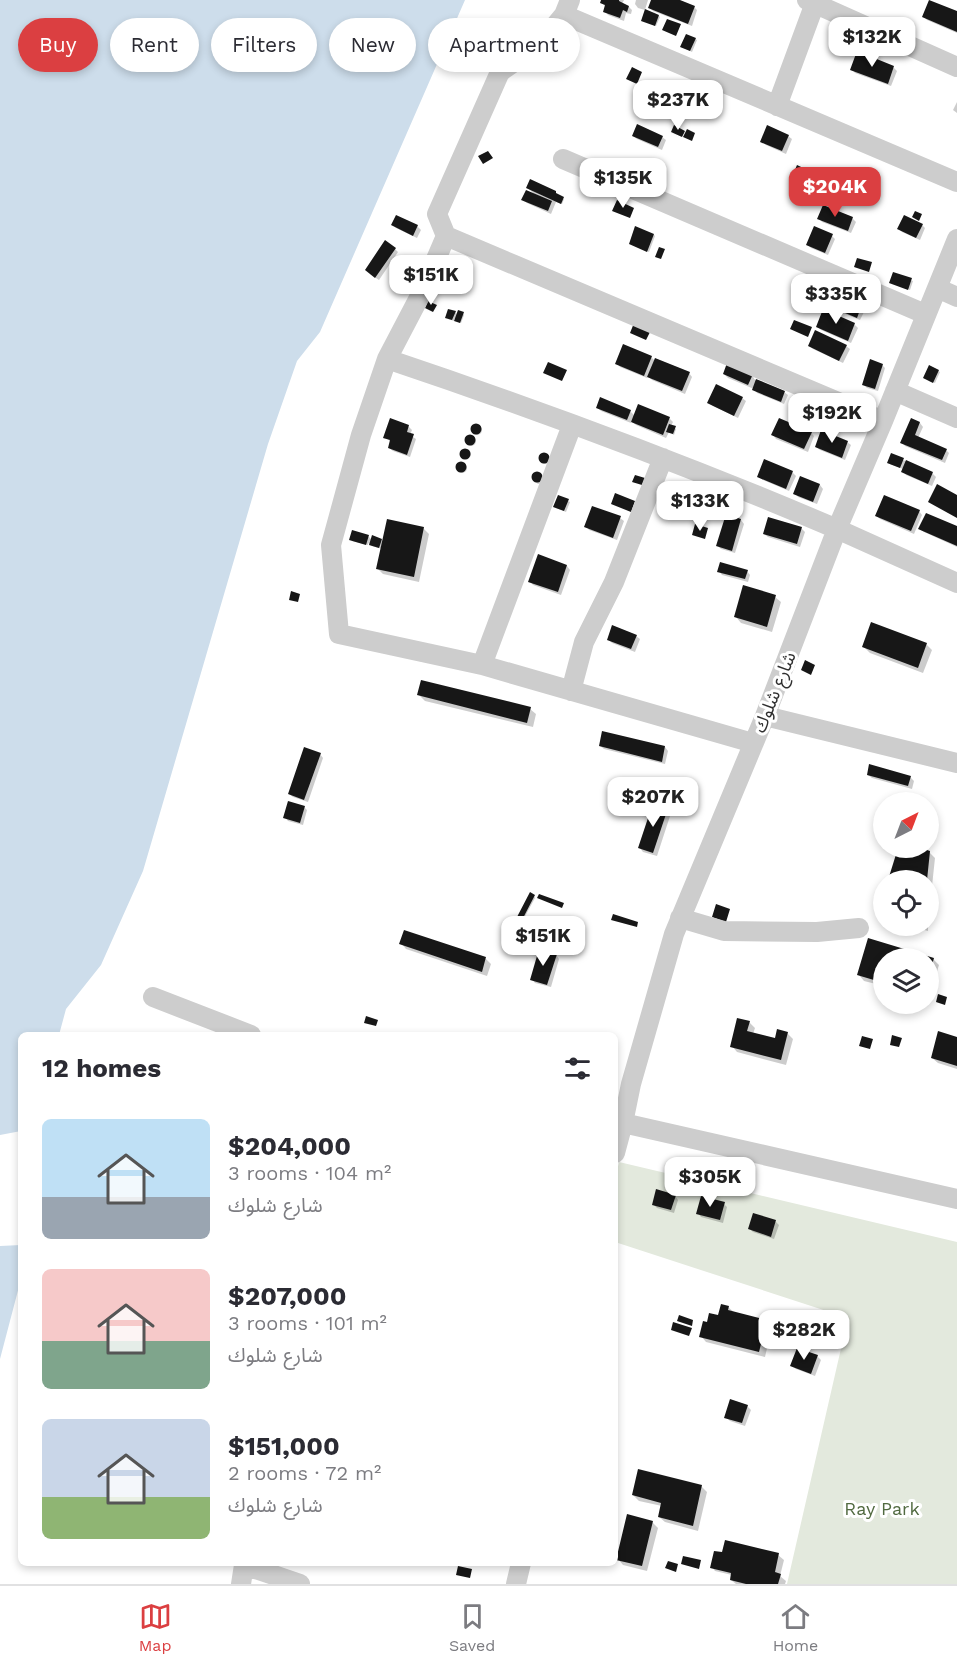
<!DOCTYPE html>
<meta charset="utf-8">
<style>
body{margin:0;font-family:"Work Sans","Noto Sans Arabic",sans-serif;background:#f7f7f7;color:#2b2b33;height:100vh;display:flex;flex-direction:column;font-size:22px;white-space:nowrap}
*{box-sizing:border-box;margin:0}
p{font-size:20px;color:#7c7c81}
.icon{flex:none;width:33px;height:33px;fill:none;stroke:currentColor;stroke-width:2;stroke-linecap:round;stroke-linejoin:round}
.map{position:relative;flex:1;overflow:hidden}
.sheet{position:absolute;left:18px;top:1032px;width:600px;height:534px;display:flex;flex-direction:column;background:#fff;border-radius:9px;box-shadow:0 3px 9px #0003}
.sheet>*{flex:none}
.guide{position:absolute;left:18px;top:18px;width:600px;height:54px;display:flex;gap:12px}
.needle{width:39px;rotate:42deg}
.controls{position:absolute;left:873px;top:792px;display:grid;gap:12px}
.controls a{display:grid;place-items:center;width:66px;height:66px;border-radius:50%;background:#fff;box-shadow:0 3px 9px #0003;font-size:30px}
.price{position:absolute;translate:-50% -51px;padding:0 14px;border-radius:12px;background:#fff;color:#222;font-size:20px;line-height:39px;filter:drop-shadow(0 2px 3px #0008)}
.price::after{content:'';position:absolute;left:50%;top:36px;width:18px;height:14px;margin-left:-9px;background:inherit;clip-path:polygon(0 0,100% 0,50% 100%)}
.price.selected{background:#db3f41;color:#fff}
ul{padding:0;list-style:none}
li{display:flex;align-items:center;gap:18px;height:150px;padding:0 24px}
li span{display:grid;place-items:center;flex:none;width:168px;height:120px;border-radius:9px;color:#555}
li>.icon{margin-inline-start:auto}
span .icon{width:72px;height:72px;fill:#fffc;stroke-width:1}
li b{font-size:26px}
h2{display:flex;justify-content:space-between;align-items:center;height:72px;padding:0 24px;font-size:26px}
.pill{padding:0 21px;border-radius:27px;background:#fff;box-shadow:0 3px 9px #0003;font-size:21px;line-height:54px}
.pill.selected{background:#db3f41;color:#fff}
.dock{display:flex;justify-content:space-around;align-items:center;height:84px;border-top:2px solid #e1e1e2;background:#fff;font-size:16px;color:#7c7c81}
.dock a{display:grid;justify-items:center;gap:3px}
.dock .selected{color:#db3f41}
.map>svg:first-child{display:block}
.green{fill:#e3e9dd}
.water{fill:#cdddeb}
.shadow{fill:#0003}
.building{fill:#171717}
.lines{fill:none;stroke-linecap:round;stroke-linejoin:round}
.minor{stroke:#cdcdcd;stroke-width:20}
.labels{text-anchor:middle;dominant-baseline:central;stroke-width:6;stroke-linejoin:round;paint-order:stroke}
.street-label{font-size:18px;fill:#303030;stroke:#fff}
.park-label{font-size:18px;fill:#516a40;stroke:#fff}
</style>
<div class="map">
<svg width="957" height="1584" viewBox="0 0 957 1584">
<rect width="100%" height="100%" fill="#fff"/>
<!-- green -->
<path class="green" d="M619,1162L957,1242V1584H787L848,1318L615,1242V1180Z"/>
<!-- water -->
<path class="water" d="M0,0H465L320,332L297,361L268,444L143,871L101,965L66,1009L59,1035H21V1131L0,1135Z
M21,1245V1279L0,1359V1246Z"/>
<!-- shadow -->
<path class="shadow" d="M603,0H624L622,4L629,7L632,10L631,14L626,13L624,21L608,15L605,11V6L602,3Z
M636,0H648L645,10L638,8L635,4Z
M652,0H676L694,7L697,10L692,26L653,11L660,17L656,26L644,21L658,16L649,7Z
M957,13V33L927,20L924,17Z
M695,39L697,40L692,52L684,48Z
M858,53L894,68L897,71L891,86L855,73L852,69Z
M957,102V113L953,110Z
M633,136L662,137L666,140L662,150L637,139Z
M788,136L792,139L786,154L766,145L762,142Z
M823,179L825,180L822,187L816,184L812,195L795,187L791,184Z
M528,188L560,197L564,199L562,204L556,202L551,214L527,203L523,200L535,195Z
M819,218H852L856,222L851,233L822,222Z
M393,225L417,226L421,230L417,238L396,228Z
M922,225L925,228L920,240L902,232L899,229Z
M654,235L655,236L649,252L630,244Z
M832,236L835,239L828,255L811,248L808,245Z
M395,249L398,252L379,280L370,274Z
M894,274L913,281L910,290L891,283Z
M829,295L861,308L864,312L860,320L829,307L826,304Z
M455,312L458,315L463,313L464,315L461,323L454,319V321L448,319Z
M854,324L858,328L851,343L821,330L817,326Z
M809,346H846L850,349L843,363L813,349Z
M651,357L655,361L689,373L692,377L685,394L652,380L648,376L647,378L620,367L617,363Z
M882,365L885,368L878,391L867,388L863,384Z
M938,371L940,372L935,383L926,379Z
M724,374L752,375L755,380L784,392L788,395L784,404L757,393L754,389L728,378Z
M742,398L746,401L738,418L713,406L709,403Z
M598,408L630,411L635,416L669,418L673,422L671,426L676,429L674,435L669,432L666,438L636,425L631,421V423L601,411Z
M911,420L920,423L923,427L918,438L946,450L949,453L945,463L905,446L902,442Z
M472 430a5 5 0 1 1 10 0a5 5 0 1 1-10 0Z
M408,426L412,430L410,435L416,439L410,457L393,451L389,448L391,442L385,437Z
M811,433L814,436L808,452L776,439L773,435Z
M466 441a5 5 0 1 1 10 0a5 5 0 1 1-10 0Z
M847,442L851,445L845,460L820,450L816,447Z
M461 454a5 5 0 1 1 10 0a5 5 0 1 1-10 0Z
M540 459a5 5 0 1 1 10 0a5 5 0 1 1-10 0Z
M892,455L932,473L936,477L932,486L906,475L903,471V469L890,464Z
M457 468a5 5 0 1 1 10 0a5 5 0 1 1-10 0Z
M792,472L796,476L789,491L763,480L759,477Z
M537,473L542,477L541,483L538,484L533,480L532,477L534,474Z
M801,478L820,485L823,489L817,504L798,497L795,493Z
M664,495L699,496L702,499L698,511L667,498Z
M568,501L570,502L566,512L556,508Z
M919,511L922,515L914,534L880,519L877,516Z
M620,518L624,521L617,540L589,530L586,526Z
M741,520L744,524L735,553L721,549L718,546Z
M423,528L429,534L419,582L383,574L378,569L382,549L372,546L368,543V545L352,541L353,532L369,537L372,540H381L383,542Z
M801,528L805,532L800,547L768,537L764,534Z
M957,528V547L924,532L920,529Z
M539,556L567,566L570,570L561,595L533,585L530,581Z
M719,571H747L750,575L748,582L722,575Z
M775,597L781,602L772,632L741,623L736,617Z
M636,636L640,639L635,652L612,643L608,639Z
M926,644L932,650L923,673L870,653L864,647Z
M419,695L530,709L536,714L533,727L425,701Z
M600,746L665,747L668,751L665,764L604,749Z
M320,754L323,758L308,802L293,797L289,794Z
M868,775L910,777L914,781L912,789L872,778Z
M304,807L307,810L303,825L288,821L285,817Z
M667,809L671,813L657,856L643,852L640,848Z
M900,848H917L929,852L935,858L928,924V880H889Z
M534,896L535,898L523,920L520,918Z
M910,926H928V931Z
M405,931L486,959L491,964L487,976L406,949L401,943Z
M869,940L933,959L939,965L928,1000V958H884V986L864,981L859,975Z
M556,955L559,959L551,987L535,983L532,979Z
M749,1022L755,1028L753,1034L776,1040L787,1033L793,1039L786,1065L737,1052L732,1046Z
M957,1038V1069L938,1063L932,1058Z
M675,1196L678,1200L674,1213L657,1208L653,1204Z
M724,1204L727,1207L723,1223L701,1217L698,1213Z
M754,1214L776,1222L779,1225L774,1239L753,1232L750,1229Z
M728,1307L735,1313L767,1321L772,1327L765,1357L706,1342L701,1336L708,1324L719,1317Z
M834,1321L837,1325L834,1343L816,1340L813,1336Z
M817,1356L821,1360L815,1376L796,1369L792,1366Z
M747,1406L751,1410L745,1426L730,1421L726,1417Z
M701,1486L707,1492L698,1531L665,1522L659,1517L662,1506L639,1501L633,1495Z
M652,1522L658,1528L647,1571L623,1565L618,1559Z
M724,1554L778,1555L784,1560L780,1576L786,1581L785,1584H736L731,1580L732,1575L715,1571L712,1567Z"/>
<!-- building -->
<path class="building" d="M601,0H619V1L629,6L627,12L623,10L620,18L603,12L605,5L600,3Z
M651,0H680L695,6L688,24L648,8Z
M929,0L957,11V32L922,17Z
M645,9L659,15L655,26L641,21Z
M667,19L681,24L676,36L662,30Z
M686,34L696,38L690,51L680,47Z
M857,51L894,66L888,84L850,70Z
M632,67L642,72L637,84L626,79Z
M697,92L712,101L706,111L691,102Z
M637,124L663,136L658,147L632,136Z
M674,125L685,131L682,137L671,132Z
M767,125L789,135L782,151L760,142Z
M687,129L695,133L692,141L683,137Z
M488,151L493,158L483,164L478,156Z
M797,165L824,178L820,186L812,183L808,192L789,184Z
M530,179L556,191V193L564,197L561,204L526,188Z
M526,190L552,201L548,211L521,200Z
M617,200L634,208L630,218L612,211Z
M823,205L853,217L848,231L817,219Z
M915,211L922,214L919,221L912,217Z
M396,215L418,225L413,236L391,225Z
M904,215L923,224L916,238L897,229Z
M635,226L654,234L647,252L629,244Z
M814,226L833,234L825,253L806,245Z
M385,240L396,248L375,278L365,270Z
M659,247L665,249L661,259L655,257Z
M857,258L872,262L869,272L854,267Z
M893,272L912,278L908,290L889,283Z
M828,293L861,307L857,318L824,304Z
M428,301L437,305L433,312L425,308Z
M448,309L456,311L452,320L445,318Z
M823,309L855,323L848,341L816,327Z
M458,310L464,312L460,323L454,321Z
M794,320L812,327L808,337L790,329Z
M634,323L651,330L646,340L630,333Z
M815,330L847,345L839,361L808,346Z
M623,344L652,356L644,376L615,364Z
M655,358L690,372L682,391L647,377Z
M870,359L883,364L875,389L862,385Z
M548,362L567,370L562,381L543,373Z
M727,363L753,374L748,385L723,374Z
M929,365L939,370L933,383L923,378Z
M756,379L785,391L781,402L752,390Z
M716,384L743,397L734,416L707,403Z
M600,397L631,410L627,420L596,408Z
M803,397L823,404L820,414L799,407Z
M638,404L670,417L663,435L631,422Z
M840,411L856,418L852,426L837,419Z
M390,418L409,425L407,432L414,434L407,455L388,448L390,440L383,438Z
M779,418L812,432L804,449L771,435Z
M911,418L920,422L915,435L947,449L942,460L900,443Z
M470.5 429a5.5 5.5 0 1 1 11 0a5.5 5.5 0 1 1-11 0Z
M669,424L676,426L673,434L666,432Z
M821,430L848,441L842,458L815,447Z
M464.5 440a5.5 5.5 0 1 1 11 0a5.5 5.5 0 1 1-11 0Z
M459.5 454a5.5 5.5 0 1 1 11 0a5.5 5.5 0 1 1-11 0Z
M538.5 458a5.5 5.5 0 1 1 11 0a5.5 5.5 0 1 1-11 0Z
M891,453L904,458L900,468L887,463Z
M764,459L793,471L786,489L757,477Z
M906,460L933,472L928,484L901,472Z
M455.5 467a5.5 5.5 0 1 1 11 0a5.5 5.5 0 1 1-11 0Z
M531.5 477a5.5 5.5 0 1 1 11 0a5.5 5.5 0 1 1-11 0Z
M635,475L645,478L642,485L632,482Z
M800,476L820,484L813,502L793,494Z
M667,482L700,495L695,508L662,495Z
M937,484L957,495V518L928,502Z
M615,493L635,501L631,512L611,504Z
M558,495L569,499L564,511L553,507Z
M884,495L920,510L911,531L875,516Z
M592,506L621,516L613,538L584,527Z
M926,513L957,526V546L918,529Z
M726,514L741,519L732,551L716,546Z
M768,517L802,527L797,544L763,534Z
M387,519L424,527L414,577L376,569Z
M695,524L708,528L705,539L692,535Z
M352,530L369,535L366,545L349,540Z
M372,535L382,539L379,548L369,545Z
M538,554L567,565L558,592L528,582Z
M720,562L748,570L745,579L717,572Z
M743,585L776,595L767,627L734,617Z
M291,591L300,594L298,602L289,600Z
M871,622L927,643L918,668L862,647Z
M612,625L637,635L631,649L607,640Z
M805,660L815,665L811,675L801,670Z
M421,680L531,707L527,723L417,695Z
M602,731L665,746L662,762L599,746Z
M304,747L321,753L304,800L288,794Z
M869,764L911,776L908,786L867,775Z
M288,801L305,806L300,823L283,818Z
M653,803L668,808L653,853L638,848Z
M898,848H921L930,851L927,880H888Z
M530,892L535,895L522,920L517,917Z
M539,894L564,903L562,908L537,898Z
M884,896V915L878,913Z
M716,904L730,909L726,922L712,917Z
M613,914L638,922L637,927L611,920Z
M404,930L486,957L482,972L399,944Z
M868,938L934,958L929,975L928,958H884V983L857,975Z
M539,949L557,954L547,985L530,980Z
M938,994L947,997L945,1005L936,1002Z
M366,1016L378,1020L376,1026L364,1023Z
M737,1018L750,1021L747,1031L775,1038L777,1029L788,1032L781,1060L730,1047Z
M938,1031L957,1037V1066L931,1058Z
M892,1035L902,1038L899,1047L890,1045Z
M862,1036L873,1039L870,1049L859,1046Z
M656,1189L676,1195L671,1210L652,1205Z
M701,1196L725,1202L720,1220L696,1214Z
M753,1213L776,1220L771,1237L748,1229Z
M721,1304L729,1306L728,1310L767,1320L759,1352L699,1337L703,1321L707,1322L709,1313L718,1315Z
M679,1315L693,1320L692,1326L677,1321Z
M815,1316L834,1320L831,1340L811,1337Z
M673,1322L692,1328L689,1336L671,1330Z
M797,1348L818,1355L811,1374L790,1366Z
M730,1399L748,1405L742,1423L724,1418Z
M638,1469L702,1485L693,1526L658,1517L661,1503L632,1495Z
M627,1514L653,1521L642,1566L616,1560Z
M725,1540L779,1553L775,1572L781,1574L778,1584H746L730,1580L731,1573L710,1568L714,1551L722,1552Z
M683,1556L701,1560L699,1569L681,1564Z
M668,1561L678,1564L676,1572L665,1568Z
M458,1566L472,1569L470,1578L456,1575Z"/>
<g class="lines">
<!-- minor -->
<path class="minor" d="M570,0L564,15L957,182
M807,0L957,67
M564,15L540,44L500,72L437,214L446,236L421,294L387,359L361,435L331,545L339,634L482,665L753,743
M777,106L815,3
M563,159L925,314
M446,236L883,421
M937,288L957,297
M387,359C539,410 690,466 837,529C877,547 917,565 957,583
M895,391L957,418
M482,665L572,425
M571,691L584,642L614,582L663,458
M765,716L957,763
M680,918L724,931L817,932L859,928
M153,997L251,1035
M615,1126L623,1123L957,1199
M615,1153L623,1123L631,1084L674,934L765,716L837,529L883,421L957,239
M241,1584L244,1565L300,1584
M516,1584L521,1563"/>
</g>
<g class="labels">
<!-- street labels -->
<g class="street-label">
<text transform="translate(774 692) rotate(-68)">شارع شلوك</text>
</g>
<!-- park labels -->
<g class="park-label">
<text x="882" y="1508">Ray Park</text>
</g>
</g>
</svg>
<div class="controls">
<a><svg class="needle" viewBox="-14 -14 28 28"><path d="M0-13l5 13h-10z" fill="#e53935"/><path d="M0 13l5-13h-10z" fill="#7c7c81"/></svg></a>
<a><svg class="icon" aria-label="locate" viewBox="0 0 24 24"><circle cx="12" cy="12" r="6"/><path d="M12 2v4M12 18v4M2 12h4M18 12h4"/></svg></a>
<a><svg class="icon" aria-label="layers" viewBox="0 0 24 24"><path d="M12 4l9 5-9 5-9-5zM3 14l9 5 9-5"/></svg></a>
</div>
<b class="price" style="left:872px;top:68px">$132K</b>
<b class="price" style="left:678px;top:131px">$237K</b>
<b class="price" style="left:623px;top:209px">$135K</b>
<b class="price selected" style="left:835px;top:218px">$204K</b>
<b class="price" style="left:431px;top:306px">$151K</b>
<b class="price" style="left:836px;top:325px">$335K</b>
<b class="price" style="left:832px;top:444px">$192K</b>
<b class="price" style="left:700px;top:532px">$133K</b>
<b class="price" style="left:653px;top:828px">$207K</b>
<b class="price" style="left:543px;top:967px">$151K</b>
<b class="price" style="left:710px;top:1208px">$305K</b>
<b class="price" style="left:804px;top:1361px">$282K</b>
<div class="guide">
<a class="pill selected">Buy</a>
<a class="pill">Rent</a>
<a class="pill">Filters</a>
<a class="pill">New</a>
<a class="pill">Apartment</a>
</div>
<section class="sheet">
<h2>12 homes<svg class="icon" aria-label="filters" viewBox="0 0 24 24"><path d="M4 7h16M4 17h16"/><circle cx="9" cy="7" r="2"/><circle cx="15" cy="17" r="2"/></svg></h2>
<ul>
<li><span style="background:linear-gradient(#bfe0f5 65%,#9aa5b1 0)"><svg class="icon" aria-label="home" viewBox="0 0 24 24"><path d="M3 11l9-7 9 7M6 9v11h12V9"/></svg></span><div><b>$204,000</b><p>3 rooms · 104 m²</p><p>شارع شلوك</p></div></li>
<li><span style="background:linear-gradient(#f6c9c9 60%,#7fa58c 0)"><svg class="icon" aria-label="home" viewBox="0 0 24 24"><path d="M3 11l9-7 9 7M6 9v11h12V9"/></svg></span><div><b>$207,000</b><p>3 rooms · 101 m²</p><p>شارع شلوك</p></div></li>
<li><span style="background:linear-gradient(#c9d6e8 65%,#8fb573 0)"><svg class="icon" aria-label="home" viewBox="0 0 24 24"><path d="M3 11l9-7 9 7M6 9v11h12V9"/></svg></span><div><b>$151,000</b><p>2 rooms · 72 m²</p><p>شارع شلوك</p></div></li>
</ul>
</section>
</div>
<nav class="dock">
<a class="selected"><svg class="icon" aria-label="map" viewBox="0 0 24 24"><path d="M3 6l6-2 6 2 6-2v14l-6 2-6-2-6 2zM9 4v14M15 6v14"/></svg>Map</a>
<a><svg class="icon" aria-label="saved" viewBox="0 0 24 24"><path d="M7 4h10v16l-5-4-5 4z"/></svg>Saved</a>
<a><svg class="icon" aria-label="home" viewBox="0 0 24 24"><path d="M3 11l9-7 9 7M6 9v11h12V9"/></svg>Home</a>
</nav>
